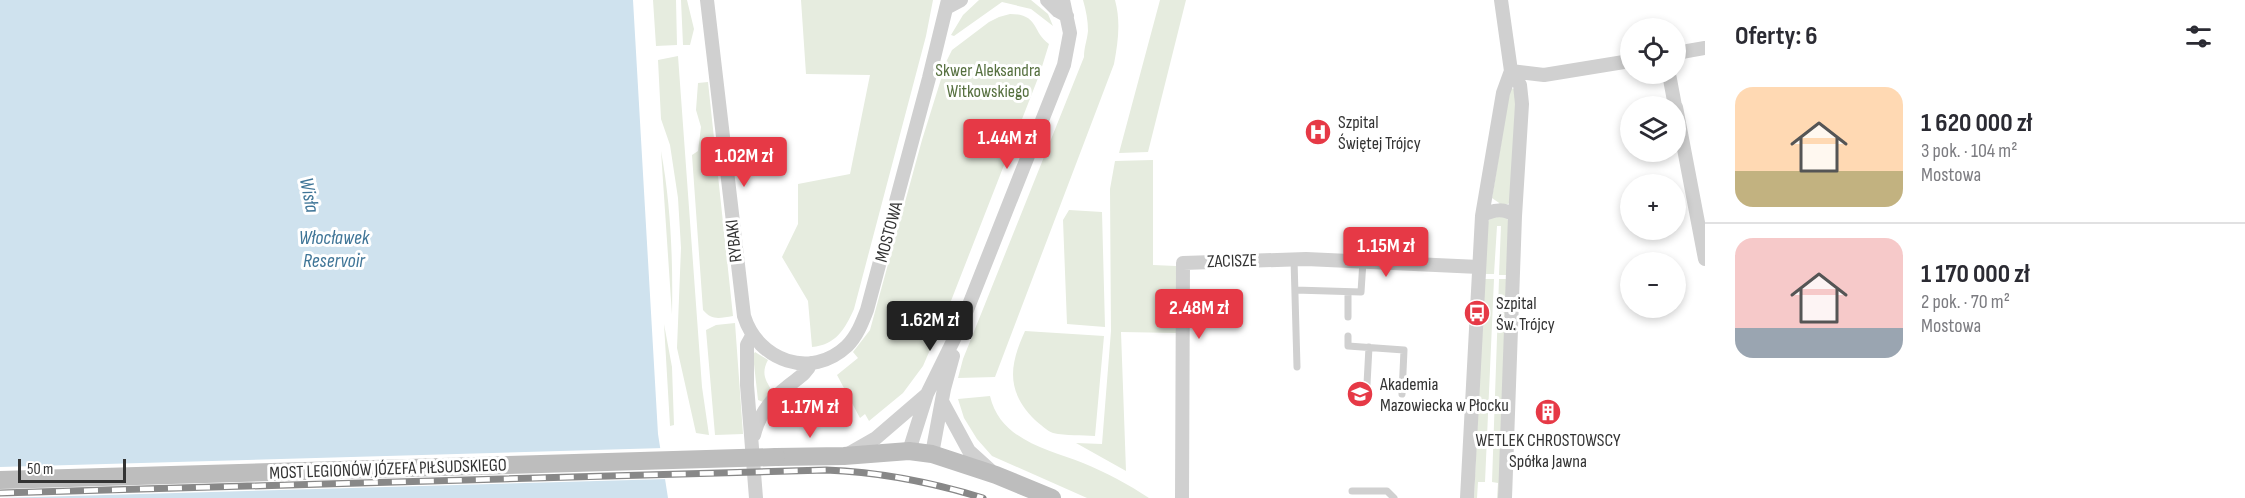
<!DOCTYPE html>
<html lang="pl">
<meta charset="utf-8">
<style>
body{margin:0;font-family:"Sofia Sans Condensed",sans-serif;background:#f2f2f3;color:#2b2b33;height:100vh;display:flex;flex-direction:column;font-size:22px;white-space:nowrap}
*{box-sizing:border-box;margin:0}
p{font-size:20px;color:#7c7c81}
.icon{flex:none;width:33px;height:33px;fill:none;stroke:currentColor;stroke-width:2;stroke-linecap:round;stroke-linejoin:round}
.map{position:relative;flex:1;overflow:hidden}
.sheet{display:flex;flex-direction:column;background:#fff;width:540px}
.sheet>*{flex:none}
.tools{position:absolute;left:1620px;top:18px;display:grid;gap:12px}
.tools a{display:grid;place-items:center;width:66px;height:66px;border-radius:50%;background:#fff;box-shadow:0 3px 9px #0003;font-size:30px}
.scale{position:absolute;left:18px;bottom:15px;width:108px;box-sizing:border-box;padding-left:6px;border:3px solid #333;border-top:0;font-size:16px;line-height:21px;white-space:nowrap;color:#333;-webkit-text-stroke:4px #fff;paint-order:stroke}
.price{position:absolute;translate:-50% -51px;padding:0 14px;border-radius:6px;background:#e63946;color:#fff;font-size:20px;line-height:39px;filter:drop-shadow(0 2px 3px #0008)}
.price::after{content:'';position:absolute;left:50%;top:36px;width:18px;height:14px;margin-left:-9px;background:inherit;clip-path:polygon(0 0,100% 0,50% 100%)}
.price.selected{background:#222;color:#fff}
ul{padding:0;list-style:none}
li{display:flex;align-items:center;gap:18px;height:150px;padding:0 30px}
li+li{border-top:2px solid #e1e1e2}
li span{display:grid;place-items:center;flex:none;width:168px;height:120px;border-radius:18px;color:#555}
li>.icon{margin-inline-start:auto}
span .icon{width:72px;height:72px;fill:#fffc;stroke-width:1}
li b{font-size:26px}
h2{display:flex;justify-content:space-between;align-items:center;height:72px;padding:0 30px;font-size:26px}
main{display:flex;flex:1;min-height:0}
.map>svg:first-child{display:block}
.green{fill:#e6ecdf}
.water{fill:#cfe2ee}
.pier{fill:#fff}
.lines{fill:none;stroke-linecap:round;stroke-linejoin:round}
.service{stroke:#d0d0d0;stroke-width:7}
.minor{stroke:#d0d0d0;stroke-width:14}
.secondary{stroke:#bdbdbd;stroke-width:18}
.rail-casing{stroke:#888;stroke-width:7}
.rail{stroke:#fff;stroke-width:4.5;stroke-dasharray:14;stroke-linecap:butt}
.secondary-bridge{stroke:#bdbdbd;stroke-width:18}
.labels{text-anchor:middle;dominant-baseline:central;stroke-width:6;stroke-linejoin:round;paint-order:stroke}
.park-label{font-size:18px;fill:#56703f;stroke:#fff}
.poi-label{font-size:18px;fill:#333;stroke:#fff;text-anchor:start}
.street-label{font-size:18px;fill:#333;stroke:#fff}
.water-label{font-size:20px;font-style:italic;fill:#3f7597;stroke:#fff}
</style>
<main>
<div class="map">
<svg width="1705" height="498" viewBox="0 0 1705 498">
<rect width="100%" height="100%" fill="#fff"/>
<!-- green -->
<path class="green" d="M653,0H676L677,45L656,46Z
M681,0H687L694,29L690,45H683Z
M801,0H933L926,36L854,309C845,329 836,345 812,347L808,301L782,257L798,224V184L850,174L870,75L806,74Z
M979,0H1031L1048,14L1053,26L1031,9L1002,2L954,36L951,35L963,15Z
M1083,0H1115C1121,22 1118,42 1114,64L995,377L958,378L963,359L1084,57C1084,47 1087,41 1088,31C1088,21 1086,10 1083,0Z
M1160,0H1186L1148,152L1119,153Z
M1010,14C1039,14 1032,32 1049,44L1040,73L949,306L923,366L903,393L869,421L865,414L860,418L837,375L858,358L853,352L870,330L922,140L947,60L952,50L989,22L999,17Z
M678,56L702,387L709,435L696,433L677,348L681,248L678,198L670,145L661,119L658,60Z
M708,82L733,316C720,318 712,321 703,310L692,155L698,151L701,127L696,110L698,83Z
M1511,88L1516,90L1511,201L1508,204L1502,205L1492,198L1509,94Z
M661,151C671,206 673,260 672,315Z
M1153,160V265L1176,266L1178,333L1121,332L1126,471L1076,443L1102,444L1111,331L1110,189L1115,161Z
M1069,210L1102,212L1105,327L1067,324L1063,220Z
M1496,216L1505,217L1509,221V275H1499L1501,226H1497L1494,274H1484L1487,224L1489,220Z
M1484,279H1494L1485,482H1478L1477,498H1474Z
M1499,279H1509L1501,498H1497L1498,483L1492,482Z
M735,323L743,434L715,435L706,330L716,325Z
M664,324L672,367L674,425L670,426Z
M1025,331L1104,336L1095,436C1082,435 1066,436 1053,433C1047,431 1040,424 1035,420C1006,391 1009,366 1025,331Z
M755,352L768,360C761,373 765,380 773,392L763,402L758,400L753,355Z
M990,396C1000,440 1047,449 1083,463C1107,473 1128,484 1149,498H1087L992,456L977,439L964,418L958,399Z"/>
<!-- water -->
<path class="water" d="M0,0H633L658,434L668,498H0Z"/>
<!-- pier -->
<path class="pier" d="M664,448L668,479L0,498V467Z"/>
<g class="lines">
<!-- service -->
<path class="service" d="M1294,259L1297,367
M1295,290L1361,292L1363,261
M1348,292V317
M1348,336V346L1404,350L1402,394
M1367,384L1369,347
M1352,491H1387L1394,498"/>
<!-- minor -->
<path class="minor" d="M707,0L744,316C758,361 811,380 847,346C857,336 862,323 867,310L929,78L948,0
M1047,0L1058,11L1067,16
M1501,0L1511,71L1520,85L1522,104L1515,216L1505,498
M946,8L961,0
M1676,53L1705,48
M1511,71L1544,75L1630,61
M1669,74L1675,106
M1676,107L1705,259
M1482,216C1493,209 1505,208 1515,216
M752,336L747,345V385L756,498
M943,403L969,451L990,470
M754,435C759,415 771,399 787,387C796,379 806,375 811,363
M909,451L927,394L961,325L1064,65L1070,33L1063,0
M848,454L876,438L926,395
M932,454L944,389L953,356
M1182,498L1183,263L1306,259L1479,267
M1467,498L1482,216L1503,93L1511,71"/>
<!-- secondary -->
<path class="secondary" d="M776,457L844,456L909,451L932,454L996,475L1052,498"/>
<defs>
<path id="rail" d="M0,493L826,470C880,472 931,482 983,498"/>
</defs>
<!-- rail casing -->
<use href="#rail" class="rail-casing"/>
<!-- rail -->
<use href="#rail" class="rail"/>
<!-- secondary-bridge -->
<path class="secondary-bridge" d="M0,480L776,457"/>
</g>
<!-- icons -->
<defs>
<symbol id="hospital-disc" viewBox="-11 -11 22 22"><circle r="9.5" fill="#e63946" stroke="#fff"/><path d="M-5-5h3v3.5h4V-5h3V5h-3V1.5h-4V5h-3Z" fill="#fff"/></symbol>
<symbol id="bus-disc" viewBox="-11 -11 22 22"><circle r="9.5" fill="#e63946" stroke="#fff"/><path d="M-5-6H5V4H4V6H2V4H-2V6H-4V4H-5ZM-3.5-4V0h7V-4ZM-3.5 1.2v1.5H-2V1.2ZM2 1.2v1.5H3.5V1.2Z" fill="#fff"/></symbol>
<symbol id="university-disc" viewBox="-11 -11 22 22"><circle r="9.5" fill="#e63946" stroke="#fff"/><path d="M0-5L7-2L0 1L-7-2ZM-4 1L0 2.5L4 1V4Q0 6-4 4Z" fill="#fff"/></symbol>
<symbol id="building-disc" viewBox="-11 -11 22 22"><circle r="9.5" fill="#e63946" stroke="#fff"/><path d="M-4-6H4V6H1V3H-1V6H-4ZM-2.5-4.3h1.7v1.8h-1.7ZM.8-4.3h1.7v1.8H.8ZM-2.5-1h1.7V.8h-1.7ZM.8-1h1.7V.8H.8Z" fill="#fff"/></symbol>
</defs>
<g fill-rule="evenodd">
<use href="#hospital-disc" x="1303" y="117" width="30" height="30"/>
<use href="#bus-disc" x="1462" y="298" width="30" height="30"/>
<use href="#university-disc" x="1345" y="379" width="30" height="30"/>
<use href="#building-disc" x="1533" y="397" width="30" height="30"/>
</g>
<g class="labels">
<!-- park labels -->
<g class="park-label">
<text x="988" y="70">Skwer Aleksandra<tspan x="988" dy="21">Witkowskiego</tspan></text>
</g>
<!-- poi labels -->
<g class="poi-label">
<text x="1338" y="122">Szpital<tspan x="1338" dy="21">Świętej Trójcy</tspan></text>
<text x="1496" y="303">Szpital<tspan x="1496" dy="21">Św. Trójcy</tspan></text>
<text x="1380" y="384">Akademia<tspan x="1380" dy="21">Mazowiecka w Płocku</tspan></text>
<text x="1548" y="440" text-anchor="middle">WETLEK CHROSTOWSCY<tspan x="1548" dy="21">Spółka Jawna</tspan></text>
</g>
<!-- street labels -->
<g class="street-label">
<text transform="translate(889 232) rotate(-75)">MOSTOWA</text>
<text transform="translate(734 241) rotate(-96)">RYBAKI</text>
<text transform="translate(1232 261) rotate(-2)">ZACISZE</text>
<text transform="translate(388 469) rotate(-2)">MOST LEGIONÓW JÓZEFA PIŁSUDSKIEGO</text>
</g>
<!-- water labels -->
<g class="water-label">
<text transform="translate(309 195) rotate(79)">Wisła</text>
<text x="334" y="238">Włocławek<tspan x="334" dy="23">Reservoir</tspan></text>
</g>
</g>
</svg>
<div class="tools">
<a><svg class="icon" aria-label="locate" viewBox="0 0 24 24"><circle cx="12" cy="12" r="6"/><path d="M12 2v4M12 18v4M2 12h4M18 12h4"/></svg></a>
<a><svg class="icon" aria-label="layers" viewBox="0 0 24 24"><path d="M12 4l9 5-9 5-9-5zM3 14l9 5 9-5"/></svg></a>
<a>+</a>
<a>−</a>
</div>
<div class="scale">50 m</div>
<b class="price" style="left:1007px;top:170px">1.44M zł</b>
<b class="price" style="left:744px;top:188px">1.02M zł</b>
<b class="price" style="left:1386px;top:278px">1.15M zł</b>
<b class="price" style="left:1199px;top:340px">2.48M zł</b>
<b class="price selected" style="left:930px;top:352px">1.62M zł</b>
<b class="price" style="left:810px;top:439px">1.17M zł</b>
</div>
<section class="sheet">
<h2>Oferty: 6<svg class="icon" aria-label="filters" viewBox="0 0 24 24"><path d="M4 7h16M4 17h16"/><circle cx="9" cy="7" r="2"/><circle cx="15" cy="17" r="2"/></svg></h2>
<ul>
<li><span style="background:linear-gradient(#ffd9b3 70%,#c2b280 0)"><svg class="icon" aria-label="home" viewBox="0 0 24 24"><path d="M3 11l9-7 9 7M6 9v11h12V9"/></svg></span><div><b>1 620 000 zł</b><p>3 pok. · 104 m²</p><p>Mostowa</p></div></li>
<li><span style="background:linear-gradient(#f6c9c9 75%,#9aa5b1 0)"><svg class="icon" aria-label="home" viewBox="0 0 24 24"><path d="M3 11l9-7 9 7M6 9v11h12V9"/></svg></span><div><b>1 170 000 zł</b><p>2 pok. · 70 m²</p><p>Mostowa</p></div></li>
</ul>
</section>
</main>
